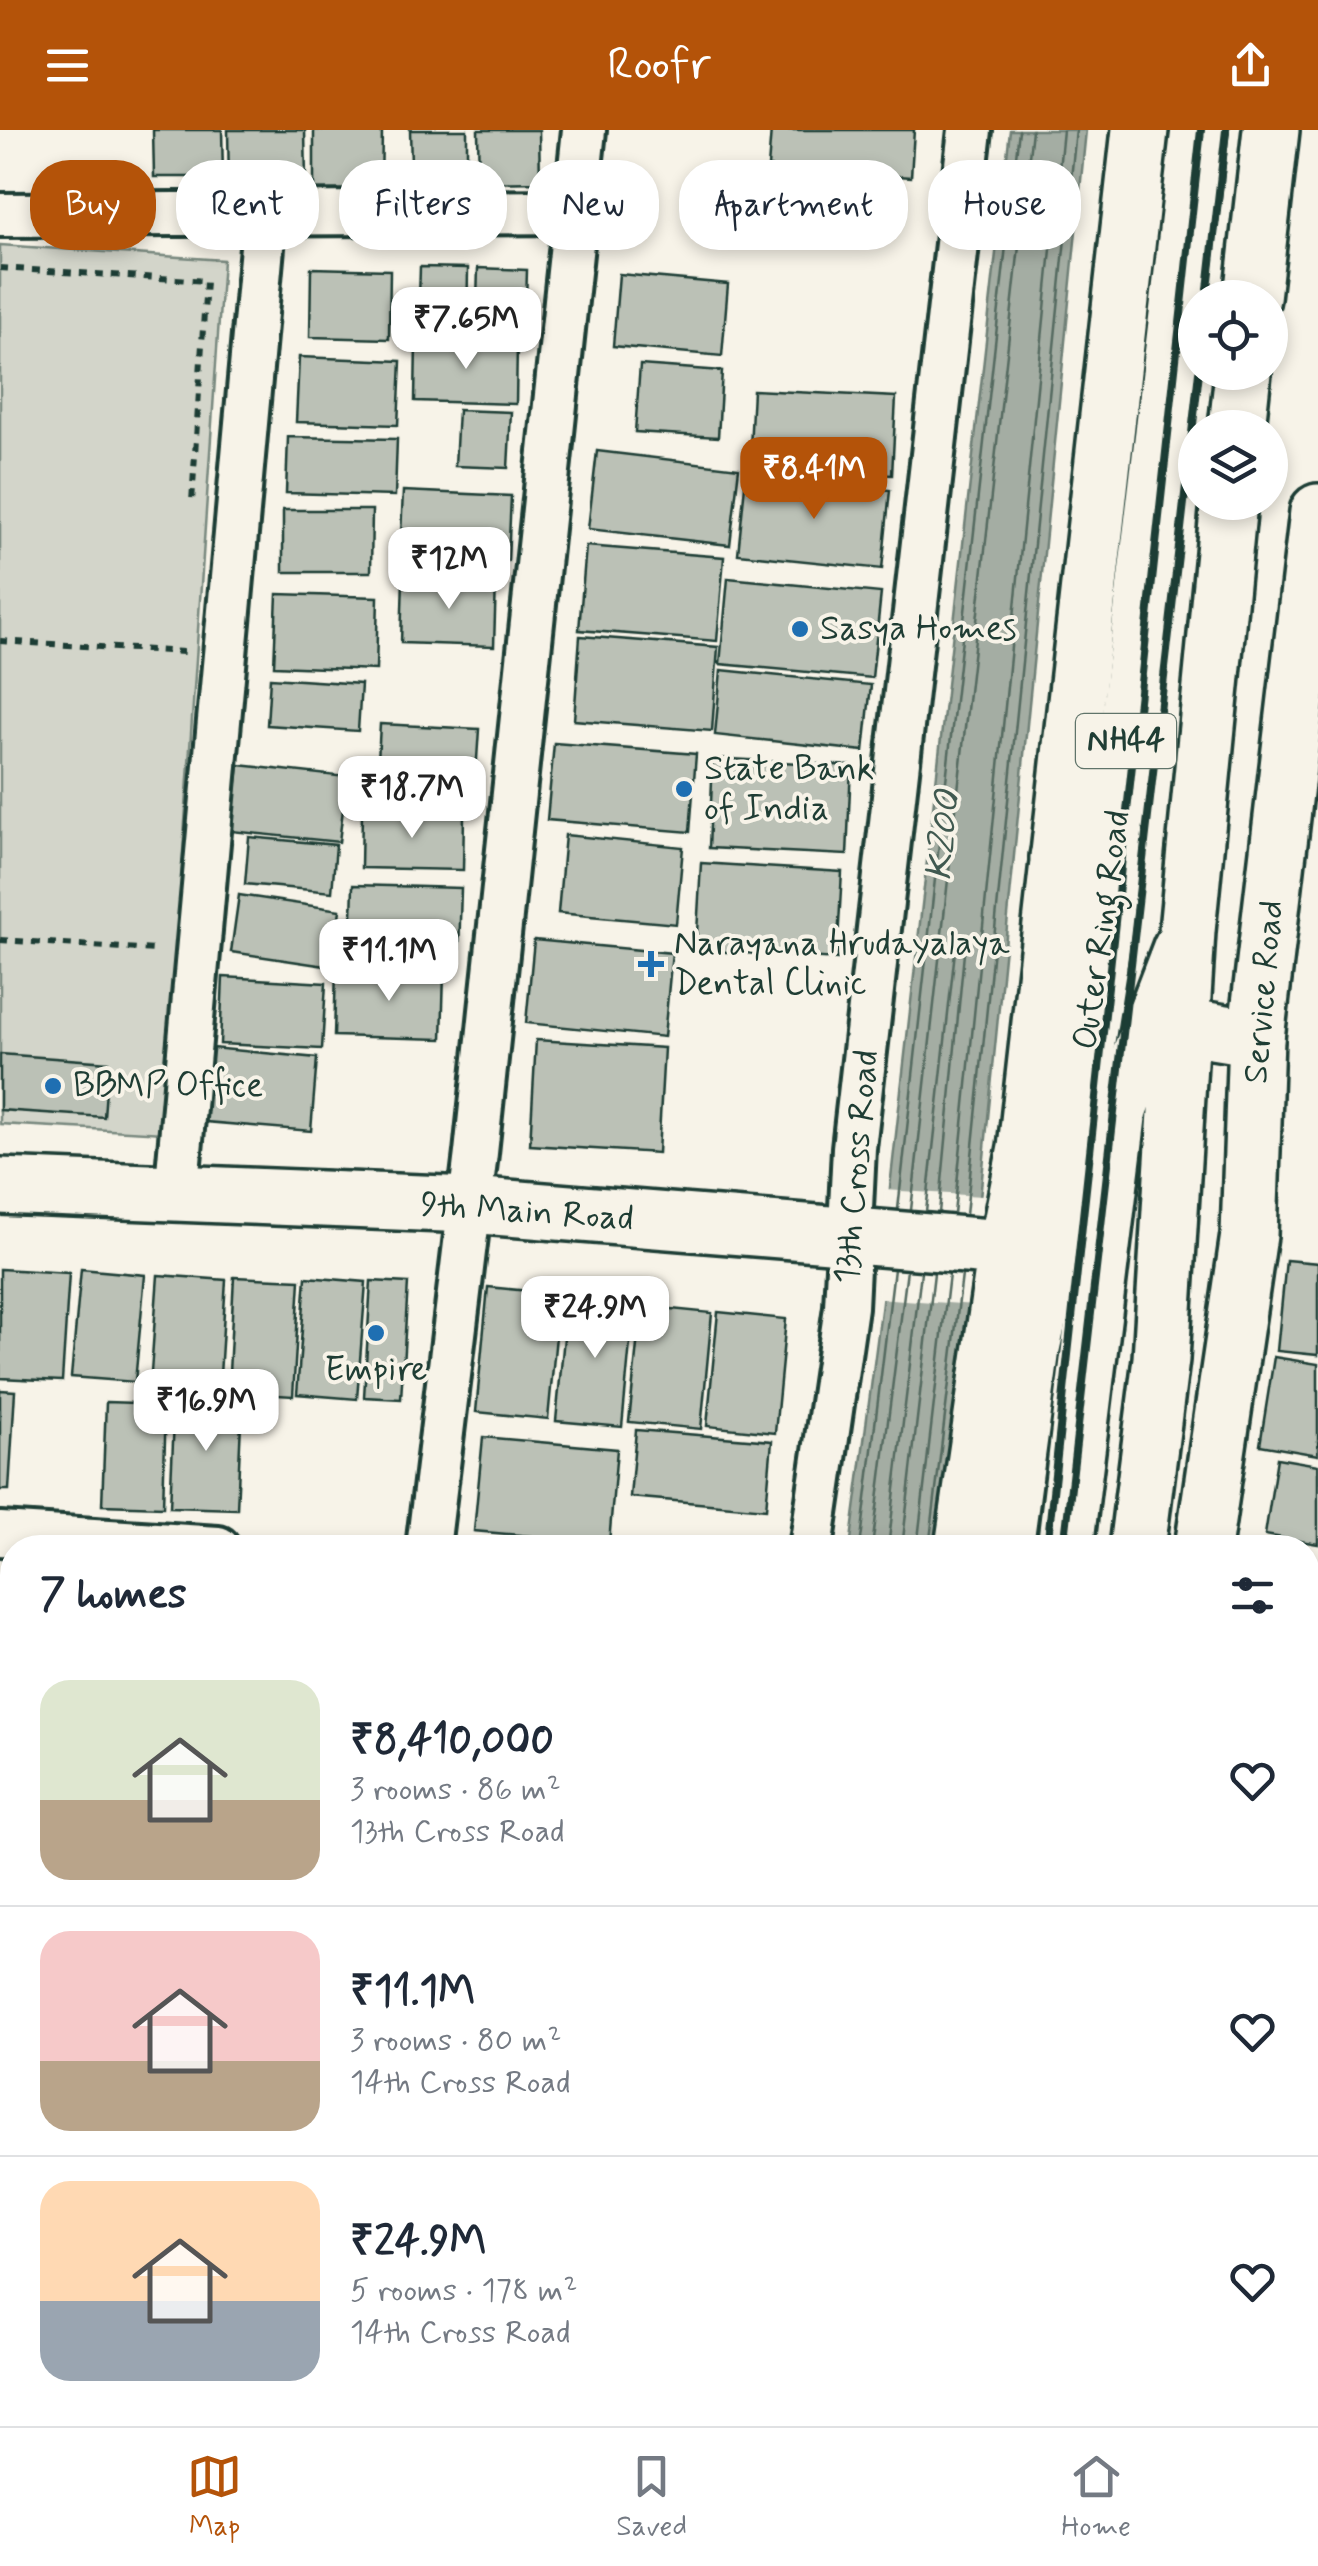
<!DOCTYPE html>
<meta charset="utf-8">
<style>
body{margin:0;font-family:Mynerve,sans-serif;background:#f2f2f3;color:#1f2937;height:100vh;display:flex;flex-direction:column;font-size:38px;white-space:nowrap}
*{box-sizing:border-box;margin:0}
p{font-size:32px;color:#747a83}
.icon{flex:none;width:55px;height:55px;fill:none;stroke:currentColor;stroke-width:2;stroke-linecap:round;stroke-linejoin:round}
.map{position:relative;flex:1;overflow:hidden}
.panel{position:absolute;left:0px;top:1405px;width:1320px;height:892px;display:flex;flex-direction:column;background:#fff;border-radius:40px 40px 0 0;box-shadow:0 5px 15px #0003}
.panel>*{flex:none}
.guide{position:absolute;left:30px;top:30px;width:1260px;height:90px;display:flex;gap:20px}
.tools{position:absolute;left:1178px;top:150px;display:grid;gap:20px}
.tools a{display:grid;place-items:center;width:110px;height:110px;border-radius:50%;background:#fff;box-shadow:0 5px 15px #0003;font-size:50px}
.price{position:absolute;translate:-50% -85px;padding:0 22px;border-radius:20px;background:#fff;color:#222;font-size:32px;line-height:65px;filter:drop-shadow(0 2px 5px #0008)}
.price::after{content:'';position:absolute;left:50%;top:60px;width:30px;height:22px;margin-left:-15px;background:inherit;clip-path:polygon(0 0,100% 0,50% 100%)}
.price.selected{background:#b45309;color:#fff}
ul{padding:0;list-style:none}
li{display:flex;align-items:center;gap:30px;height:250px;padding:0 40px}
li+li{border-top:2px solid #e0e1e3}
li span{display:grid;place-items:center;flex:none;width:280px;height:200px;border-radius:30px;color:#555}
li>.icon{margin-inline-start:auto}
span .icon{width:120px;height:120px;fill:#fffc;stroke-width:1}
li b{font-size:42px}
h2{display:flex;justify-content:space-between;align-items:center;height:120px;padding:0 40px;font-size:42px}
.tag{padding:0 35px;border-radius:40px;background:#fff;box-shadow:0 5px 15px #0003;font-size:35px;line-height:90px}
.tag.selected{background:#b45309;color:#fff}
header{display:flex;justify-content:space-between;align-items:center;height:130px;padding:0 40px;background:#b45309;color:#fff;font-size:45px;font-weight:600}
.tabs{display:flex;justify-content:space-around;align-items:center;height:140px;border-top:2px solid #e0e1e3;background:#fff;font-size:28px;color:#747a83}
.tabs a{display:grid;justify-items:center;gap:5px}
.tabs .selected{color:#b45309}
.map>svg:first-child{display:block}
.built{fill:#e5e4d9}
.green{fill:#d3d5ca;stroke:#79897f;stroke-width:2.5}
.water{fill:#a4ada3;stroke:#6f8077;stroke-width:2.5}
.pier{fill:#f7f3e8}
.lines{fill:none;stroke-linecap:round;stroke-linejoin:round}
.shore{stroke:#546a60;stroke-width:2.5}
.building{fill:#bbc1b6;stroke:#1f3d34;stroke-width:2.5}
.street-casing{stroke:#1f3d34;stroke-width:50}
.secondary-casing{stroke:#1f3d34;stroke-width:62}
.highway-casing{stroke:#1f3d34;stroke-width:62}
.path{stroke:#1f3d34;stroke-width:6;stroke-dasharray:8 8;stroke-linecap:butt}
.street{stroke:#f7f3e8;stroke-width:42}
.secondary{stroke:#f7f3e8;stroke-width:55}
.highway{stroke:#f7f3e8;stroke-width:55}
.rail{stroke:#1f3d34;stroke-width:8}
.poi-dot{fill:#1f6fb2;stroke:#f7f3e8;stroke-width:4}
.labels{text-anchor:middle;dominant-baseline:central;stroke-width:8;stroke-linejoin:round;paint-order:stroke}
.shield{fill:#f7f3e8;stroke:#60746a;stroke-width:2.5}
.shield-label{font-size:32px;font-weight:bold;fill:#1f3d34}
.poi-label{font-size:35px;fill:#1f3d34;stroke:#f7f3e8;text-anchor:start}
.street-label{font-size:35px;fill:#1f3d34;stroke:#f7f3e8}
.water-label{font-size:38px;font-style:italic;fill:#405950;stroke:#f7f3e8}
</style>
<header><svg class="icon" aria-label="menu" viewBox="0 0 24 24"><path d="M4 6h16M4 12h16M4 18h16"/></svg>Roofr<svg class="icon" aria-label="share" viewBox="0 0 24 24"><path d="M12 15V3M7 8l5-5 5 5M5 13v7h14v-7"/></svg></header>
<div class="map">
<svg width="1318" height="2296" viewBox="0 0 1318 2296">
<rect width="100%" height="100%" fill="#f7f3e8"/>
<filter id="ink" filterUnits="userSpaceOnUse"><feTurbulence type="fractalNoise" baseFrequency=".01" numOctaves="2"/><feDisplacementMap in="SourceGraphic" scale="20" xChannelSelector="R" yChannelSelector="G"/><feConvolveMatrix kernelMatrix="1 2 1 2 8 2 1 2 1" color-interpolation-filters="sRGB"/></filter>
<g filter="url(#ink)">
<!-- built -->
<path class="built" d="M1308,1874L1318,1875V2050L1308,2121Z
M0,2155H12V2285H581L580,2296H0Z"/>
<!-- green -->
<path class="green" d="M0,115L223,130L164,1003L0,994Z
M239,2285H581L580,2296H238Z"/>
<!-- water -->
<path class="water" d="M1010,0H1086L969,1179L939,1417L850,1418L882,1173L890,1057Z
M714,2285H808L806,2296H712Z"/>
<!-- pier -->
<path class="pier" d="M885,1060L982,1066L975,1175L877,1168Z"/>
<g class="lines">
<!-- shore -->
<path class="shore" d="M898,1079L1019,0
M911,1080L1032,0
M926,1082L956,812L961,808L965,813L939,1083
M954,1084L1063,0
M966,1085L1076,0
M860,1418L894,1139
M872,1418L907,1140
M888,1418L921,1142
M902,1418L934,1143
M917,1418L949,1144
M929,1418L962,1145"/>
</g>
<!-- building -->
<path class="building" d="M153,0H222L223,47H154Z
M228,0H305L306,52L229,53Z
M314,0H382L381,61H314Z
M410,0H467V34L411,35Z
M478,0H539L540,52L479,53Z
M771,0H914L911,47L768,37Z
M420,137L468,138L467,201L418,200Z
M311,138L390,140L389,209L310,207Z
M478,138L527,140L525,203L476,202Z
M619,144L728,154L722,226L613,216Z
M416,211L517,214L516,274L415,271Z
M299,227L401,231L398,295L296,292Z
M640,235L722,241L718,307L635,302Z
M753,260L896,267L892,345L749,338Z
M458,280L511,282L508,338L455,336Z
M288,307L397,309L395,366L286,363Z
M597,321L739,338L730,415L588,399Z
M746,345L890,360L882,439L738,424Z
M403,361L511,366L508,431L400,427Z
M283,380H372L371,442H283Z
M586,416L724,427L717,511L579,500Z
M403,448L496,450L494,516L401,513Z
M728,448L881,463L872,548L720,534Z
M277,464L378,467L376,540L274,536Z
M580,506L718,517L712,601L574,590Z
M721,540L871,555L864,621L715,605Z
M270,548L361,554L358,601L267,595Z
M380,594L479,599L474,674L376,668Z
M554,613L696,624L690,702L547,690Z
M713,628L851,636L847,725L709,718Z
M239,635L347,647L339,712L231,701Z
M362,682L464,685L463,740L361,738Z
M565,705L683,717L676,794L558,783Z
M249,707L336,715L332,762L245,754Z
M701,733L842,742L837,829L696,820Z
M353,755L461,758L459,824L351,820Z
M239,765L340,780L332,837L231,822Z
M534,810L672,823L664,907L526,893Z
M336,840L444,843L442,909L334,906Z
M223,847L326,853L322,919L220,914Z
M536,910L664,918L658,1023L530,1015Z
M212,918L317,928L311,1001L206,992Z
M0,924L108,932L104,987L0,980Z
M1286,1130L1318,1133V1225L1277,1221Z
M0,1139L69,1143L62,1251L0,1248Z
M81,1139L145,1145L135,1252L71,1247Z
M158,1145L226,1150L219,1261L150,1256Z
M234,1147L300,1150L293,1266L228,1262Z
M306,1147L366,1152L357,1269L297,1264Z
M371,1151L408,1153L401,1269L364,1267Z
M488,1157L560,1164L548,1289L476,1282Z
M568,1165L634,1171L622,1297L556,1291Z
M641,1176L712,1183L701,1299L629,1292Z
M718,1182L786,1189L775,1303L707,1296Z
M1274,1227L1318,1234V1325L1260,1315Z
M0,1260L15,1261L9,1360H0Z
M175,1268L242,1271L237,1379L170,1377Z
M106,1272L166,1274L163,1377L102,1375Z
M636,1300L772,1311L766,1379L630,1367Z
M483,1307L617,1319L609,1413L474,1401Z
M1277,1328L1318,1335V1414L1265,1405Z
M1308,1430L1318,1432V1510L1308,1509Z
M1308,1529L1318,1531V1606L1308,1604Z
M0,1572L12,1573V1676L0,1675Z
M1308,1612L1318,1614V1704L1308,1702Z
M1308,1724L1318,1725V1799L1308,1798Z
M12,1779V1876H8Z
M1308,1883L1318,1885V1975L1308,1973Z
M1308,2007L1318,2009L1308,2082Z
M1308,2202L1318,2204V2296L1289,2292L1290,2285H1308Z
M0,2243H12V2285H174V2296H0Z"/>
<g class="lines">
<defs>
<path id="street" d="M0,85L578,82
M176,1065L265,84
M0,1404L218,1418
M428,1418L476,1023L584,0
M811,1418L846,1177L854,1018L970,0
M0,1716L12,1717
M0,2102L12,2103
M645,2296L647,2285"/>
<path id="secondary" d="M0,1056L470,1075L1040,1121
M963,1418L1006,1119L1026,1018L1140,0
M1065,1418L1119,979L1181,818
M1203,1418L1249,1105L1256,908L1318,382
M828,2296L830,2285
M957,2296L959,2285
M1077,2296L1078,2285"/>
<path id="highway" d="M1252,168L1271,0
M1237,298L1243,242
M1058,727L1100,820
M1182,896L1256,908
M1005,1418L1032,1218L1053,1122L1101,823L1199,0
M1137,1418L1161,1229L1187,801L1229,372
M888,2296L889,2285
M1017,2296L1018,2285"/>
</defs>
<!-- street casing -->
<use href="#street" class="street-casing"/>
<!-- secondary casing -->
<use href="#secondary" class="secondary-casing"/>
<!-- highway casing -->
<use href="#highway" class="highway-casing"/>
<!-- path -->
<path class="path" d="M0,138L206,151L192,372
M0,511L184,522
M0,810L156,820"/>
<!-- street -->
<use href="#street" class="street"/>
<!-- secondary -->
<use href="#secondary" class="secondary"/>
<!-- highway -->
<use href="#highway" class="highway"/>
<!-- rail -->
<path class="rail" d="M1207,168L1226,0
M1047,1418L1201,0
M1064,1418L1199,242
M924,2296L926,2285"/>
</g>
</g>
<!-- markers -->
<g class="poi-dot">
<circle cx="800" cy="499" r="10"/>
<circle cx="684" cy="659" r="10"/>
<path d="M646 819h10v10h10v10h-10v10h-10v-10h-10v-10h10z"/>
<circle cx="53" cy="956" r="10"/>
<circle cx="376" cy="1203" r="10"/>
</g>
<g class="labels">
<!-- shield labels -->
<rect class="shield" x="1076" y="584" width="100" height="54" rx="8"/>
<g class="shield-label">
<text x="1126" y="611">NH44</text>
</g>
<!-- poi labels -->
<g class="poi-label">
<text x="820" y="499">Sasya Homes</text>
<text x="704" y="639">State Bank<tspan x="704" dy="40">of India</tspan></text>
<text x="674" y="814">Narayana Hrudayalaya<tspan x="674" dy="40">Dental Clinic</tspan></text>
<text x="73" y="956">BBMP Office</text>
<text x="376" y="1240" text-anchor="middle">Empire</text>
</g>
<!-- street labels -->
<g class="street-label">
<text transform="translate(1102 800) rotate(-82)">Outer Ring Road</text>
<text transform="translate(1264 862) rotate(-85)">Service Road</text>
<text transform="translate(857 1037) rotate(-85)">13th Cross Road</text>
<text transform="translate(527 1082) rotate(4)">9th Main Road</text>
</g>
<!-- water labels -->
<g class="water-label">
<text transform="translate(944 706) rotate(-84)">K200</text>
</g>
</g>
</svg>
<div class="tools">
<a><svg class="icon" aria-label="locate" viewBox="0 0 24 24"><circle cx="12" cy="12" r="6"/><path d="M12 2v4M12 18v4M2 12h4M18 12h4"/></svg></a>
<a><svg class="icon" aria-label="layers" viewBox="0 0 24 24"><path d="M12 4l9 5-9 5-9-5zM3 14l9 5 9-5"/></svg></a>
</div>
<b class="price" style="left:466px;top:242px">₹7.65M</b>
<b class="price selected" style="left:814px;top:392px">₹8.41M</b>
<b class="price" style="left:449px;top:482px">₹12M</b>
<b class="price" style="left:412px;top:711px">₹18.7M</b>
<b class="price" style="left:389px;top:874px">₹11.1M</b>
<b class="price" style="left:595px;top:1231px">₹24.9M</b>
<b class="price" style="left:206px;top:1324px">₹16.9M</b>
<div class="guide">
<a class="tag selected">Buy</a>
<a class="tag">Rent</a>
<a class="tag">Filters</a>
<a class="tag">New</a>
<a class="tag">Apartment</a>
<a class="tag">House</a>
</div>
<section class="panel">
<h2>7 homes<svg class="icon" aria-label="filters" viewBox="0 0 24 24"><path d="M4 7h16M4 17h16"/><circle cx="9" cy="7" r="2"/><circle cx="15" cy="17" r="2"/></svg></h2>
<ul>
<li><span style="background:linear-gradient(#dfe7d0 60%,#b9a48a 0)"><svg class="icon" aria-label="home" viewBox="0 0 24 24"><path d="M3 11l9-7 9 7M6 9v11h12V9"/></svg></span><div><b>₹8,410,000</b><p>3 rooms · 86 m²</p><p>13th Cross Road</p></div><svg class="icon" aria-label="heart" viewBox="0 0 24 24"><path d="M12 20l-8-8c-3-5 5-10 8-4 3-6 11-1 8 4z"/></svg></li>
<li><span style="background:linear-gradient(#f6c9c9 65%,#b9a48a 0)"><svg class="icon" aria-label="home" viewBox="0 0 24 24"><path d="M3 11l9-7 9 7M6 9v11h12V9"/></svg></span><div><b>₹11.1M</b><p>3 rooms · 80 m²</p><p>14th Cross Road</p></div><svg class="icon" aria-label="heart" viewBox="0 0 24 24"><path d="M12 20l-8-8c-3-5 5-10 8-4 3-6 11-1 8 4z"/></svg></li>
<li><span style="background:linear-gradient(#ffd9b3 60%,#9aa5b1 0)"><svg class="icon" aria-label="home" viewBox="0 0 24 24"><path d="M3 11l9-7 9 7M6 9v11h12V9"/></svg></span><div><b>₹24.9M</b><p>5 rooms · 178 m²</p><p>14th Cross Road</p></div><svg class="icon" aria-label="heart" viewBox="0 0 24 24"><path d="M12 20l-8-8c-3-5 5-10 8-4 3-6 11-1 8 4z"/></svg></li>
</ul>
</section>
</div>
<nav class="tabs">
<a class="selected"><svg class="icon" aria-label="map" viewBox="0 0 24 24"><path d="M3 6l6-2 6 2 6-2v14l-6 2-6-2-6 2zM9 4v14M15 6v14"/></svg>Map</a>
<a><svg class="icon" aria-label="saved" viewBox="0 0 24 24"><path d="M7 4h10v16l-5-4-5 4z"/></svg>Saved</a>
<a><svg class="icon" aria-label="home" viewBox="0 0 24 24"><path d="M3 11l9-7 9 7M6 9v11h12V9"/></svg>Home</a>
</nav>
